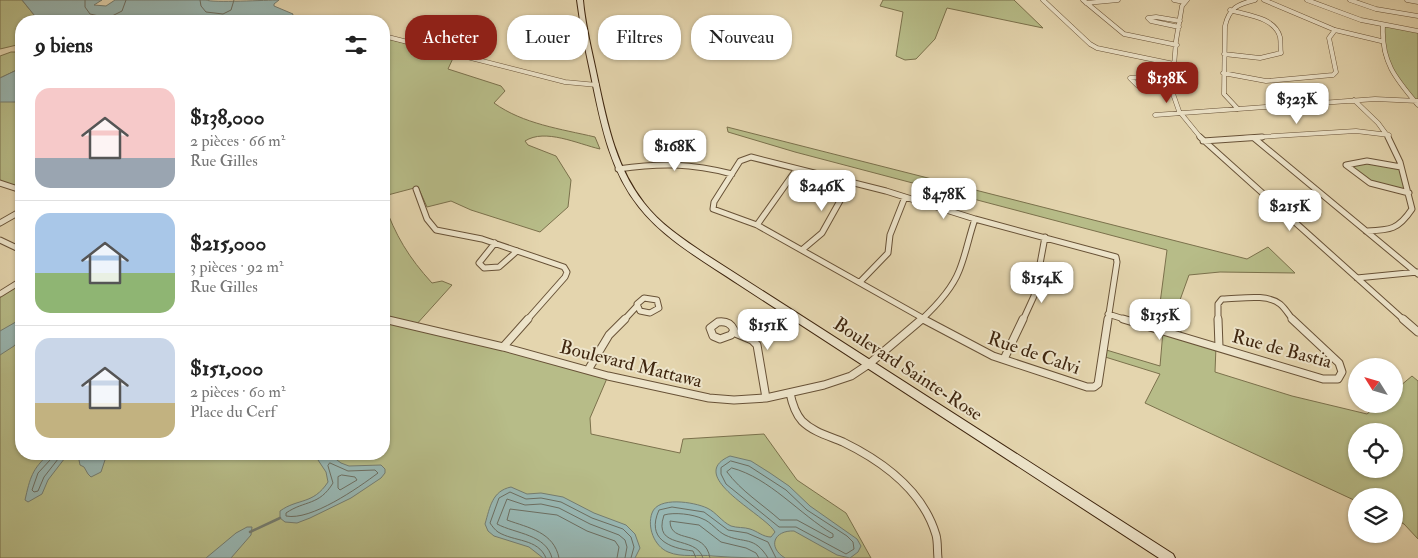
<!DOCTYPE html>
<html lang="fr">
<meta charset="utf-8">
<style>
body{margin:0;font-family:"IM FELL Double Pica",serif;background:#f6f6f6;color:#222;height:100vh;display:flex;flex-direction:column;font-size:19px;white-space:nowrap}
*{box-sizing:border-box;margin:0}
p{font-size:16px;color:#767676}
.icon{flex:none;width:28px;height:28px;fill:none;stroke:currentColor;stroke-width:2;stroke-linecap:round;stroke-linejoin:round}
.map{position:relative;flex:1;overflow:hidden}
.drawer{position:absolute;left:15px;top:15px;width:375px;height:445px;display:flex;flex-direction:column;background:#fff;border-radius:20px;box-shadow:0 1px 4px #0004}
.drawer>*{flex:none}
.top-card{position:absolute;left:405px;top:15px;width:475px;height:45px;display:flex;gap:10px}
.needle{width:32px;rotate:307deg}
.buttons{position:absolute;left:1348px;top:358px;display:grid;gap:10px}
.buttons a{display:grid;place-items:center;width:55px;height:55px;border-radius:50%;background:#fff;box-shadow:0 1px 4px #0004;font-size:25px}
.price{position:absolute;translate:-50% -42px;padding:0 11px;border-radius:10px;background:#fff;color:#222;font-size:16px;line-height:32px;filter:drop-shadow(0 1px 2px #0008)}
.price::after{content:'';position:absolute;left:50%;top:30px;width:15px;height:11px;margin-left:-8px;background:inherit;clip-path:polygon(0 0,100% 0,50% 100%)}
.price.on{background:#8f2418;color:#fff}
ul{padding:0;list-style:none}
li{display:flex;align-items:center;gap:15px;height:125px;padding:0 20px}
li+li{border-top:1px solid #e0e0e0}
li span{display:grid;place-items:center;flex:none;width:140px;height:100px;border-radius:15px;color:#555}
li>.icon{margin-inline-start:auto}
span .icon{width:60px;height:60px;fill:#fffc;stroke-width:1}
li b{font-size:21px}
h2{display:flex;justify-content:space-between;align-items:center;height:60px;padding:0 20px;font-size:21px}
.chip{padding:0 18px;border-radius:20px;background:#fff;box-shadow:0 1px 4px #0004;font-size:18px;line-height:45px}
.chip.on{background:#8f2418;color:#fff}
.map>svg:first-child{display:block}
.green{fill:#b7bc88;stroke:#7b714c;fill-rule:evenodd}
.water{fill:#98b7b3;stroke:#747d71}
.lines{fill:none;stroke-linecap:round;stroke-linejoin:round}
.shore{stroke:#6c6e61;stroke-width:1}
.stream{stroke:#747d71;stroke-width:2.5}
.street-far2-casing{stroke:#685237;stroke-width:5}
.street-far1-casing{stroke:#685237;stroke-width:7}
.street-casing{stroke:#685237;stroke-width:9}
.secondary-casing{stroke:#3f260f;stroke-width:2}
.street-far2{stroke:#ede4ca;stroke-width:4}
.street-far1{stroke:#ede4ca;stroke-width:5}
.street{stroke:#ede4ca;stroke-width:7}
.secondary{fill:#ede4ca;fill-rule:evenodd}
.labels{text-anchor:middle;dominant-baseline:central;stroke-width:4;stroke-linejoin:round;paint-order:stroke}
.street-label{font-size:19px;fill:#3f260f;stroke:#ede4ca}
</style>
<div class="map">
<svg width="1418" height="558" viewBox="0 0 1418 558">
<rect width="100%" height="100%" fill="#e4d5ae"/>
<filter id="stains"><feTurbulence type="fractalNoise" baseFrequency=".004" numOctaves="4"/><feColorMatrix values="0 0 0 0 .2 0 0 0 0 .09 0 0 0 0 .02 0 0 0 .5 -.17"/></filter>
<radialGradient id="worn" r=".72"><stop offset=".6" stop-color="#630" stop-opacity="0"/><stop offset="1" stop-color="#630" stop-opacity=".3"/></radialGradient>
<!-- green -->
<path class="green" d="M0,0H22L39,21H21V44L0,49Z
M883,0H1014L1043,28L947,8L935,39L916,59L905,60L896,56L903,12L880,6Z
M1383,26L1418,31V101L1414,100C1393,73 1378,62 1383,26Z
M389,39L454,56L448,69L501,86L505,91L494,103C523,124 561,129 595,137L600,149C578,144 545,128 525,141L528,145L556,156L571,180L568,207L540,232L471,210L451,201L427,207L418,187L384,196V42Z
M11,52H21V68L0,78V56Z
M21,80V190L0,183V88Z
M727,127L1247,259L1268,247L1295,273L1220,272L1189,275L1180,300L1181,333L1157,326L1167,250L795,152L728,132Z
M1369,161L1401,167L1409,193L1370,183L1346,165Z
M384,203C395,235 409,258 432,283L442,281L452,285L415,326L608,376L590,418L591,434L680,453L683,439L764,434L797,480L846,513L871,558H0V294L21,281V454H384Z
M1163,331L1216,346L1215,372L1292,396L1367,414L1379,404H1394V391L1412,376L1418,381V539L1404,524L1394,519V496H1356V501L1145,403L1160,374L1102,356L1103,349L1160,366ZM1356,431H1394V469H1356Z"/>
<!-- water -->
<path class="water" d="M22,0H102L94,5L106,6L115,0H206C212,3 267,0 279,0L274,4V6L293,14L291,21H39Z
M21,68V102H0V78Z
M21,319V338L14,346L0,355V331Z
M49,454H68L48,480L42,494L28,502L25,500C30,478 32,469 49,454Z
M83,454H107L101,472L91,477L88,474L84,467L80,465L79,460V456Z
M314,454H329L341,463L349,466L381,465L385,469V473L381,478L351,498L310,518L297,523L285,522L280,518V511C298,498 313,505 328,482L326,472Z
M730,456L751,461L770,473L789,486L810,506L857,539L861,546L858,552L850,558L837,555L794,531C774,530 767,547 785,558C761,558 737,558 713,556C699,554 682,558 668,552C654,546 647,527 652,513C658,496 694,502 707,508C716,512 722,522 731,526C737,528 744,527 750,529C757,531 763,537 771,537L775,532C765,514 684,476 730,456Z
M511,487L527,494L541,493L563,497L594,513L626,525L635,534L640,548L635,558H543L529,547L494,536L488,531L485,524C490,507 492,491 511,487Z
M247,527H252L251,535L231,558H206L236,533Z"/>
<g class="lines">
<!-- shore -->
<path class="shore" d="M85,0V7L90,14L108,18L122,11L126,0
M200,0L201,6L206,12L223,14L231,10L234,0
M52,454L51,459L38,473L32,490L34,492L38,491L44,477L62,454
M731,461L749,466L786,490L807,510L847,536L853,542L854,549L846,554L796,527H779L726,484L721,474V468Z
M330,463L348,471L375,470L378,473C358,488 311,521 286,516V513C305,500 319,506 333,483L328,466Z
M732,468C770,478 799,514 833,534V537L830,538L797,520H780C762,504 741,491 727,472Z
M342,475L355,477L357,480L340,490L338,488V477Z
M546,558C538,538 514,542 498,532C495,530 492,526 490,523L499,498L510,492L526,499L541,498L561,502L592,518L623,529L631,537L634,547L631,558
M552,558C546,534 516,534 497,524L507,499L525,505L541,504L559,508L590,524L619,535L625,540L627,547L625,558
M559,558C554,532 529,528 507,520L510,509L557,515L587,531L615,541L619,547L617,558
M696,558L693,551C669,548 646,539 659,510L672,507L704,512L728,530L747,533L768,542L776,558
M703,558C696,534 652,551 664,515C674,512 693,514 703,519C711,522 717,531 725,535C744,544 754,535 768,558
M710,558C705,528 670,545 670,521L699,525L721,542L746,548L756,553L759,558"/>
<!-- stream -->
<path class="stream" d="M250,532L280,518"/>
<defs>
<path id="street-far2" d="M1043,0L1090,44L1097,48L1174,64
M1083,0L1124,34L1177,45
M1174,0L1184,2
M1187,0L1182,6L1176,41L1172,91L1179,111L1201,138
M1264,0L1335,30L1381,41
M1307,0L1361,20L1418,31
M1350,0L1376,9L1418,16
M1407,0L1418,2
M1086,3L1118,0
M1383,26C1381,62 1396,79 1418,105
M1179,27L1151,21L1148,18L1156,17L1180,21
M384,36L565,82L597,85
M1224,54L1260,58L1281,53C1280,48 1281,42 1280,37C1275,17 1246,15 1230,10
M1223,73L1266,81L1333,75L1336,72L1329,38L1335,30
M1172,83L1141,77L1130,78L1137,85L1173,90
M1354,100L1378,123L1389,138
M1238,109L1224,94L1225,26C1229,8 1238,4 1255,0
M1155,115L1375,99L1418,101
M1243,138L1356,131L1389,135"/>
<path id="street-far1" d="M1200,137L1404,320
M1254,138L1418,274
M1203,141L1262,137
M1401,167L1367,161L1346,165L1370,183L1409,193
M618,169C660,163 691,163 732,174
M0,183L21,190
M416,189L427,219L436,230L482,239L564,267L567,272L565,277L527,320
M0,223L21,211
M757,225L796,170
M1366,231C1390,230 1398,230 1412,209L1400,162L1388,137
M0,240L21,250
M495,243L479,263L484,268L499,267L517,251
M803,249L822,233L850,183
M1357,278L1418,272
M860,282L888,253L890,235L905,197
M0,294L21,281
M644,298L657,300L659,308L650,313L640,311L637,304Z
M1108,314L1127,320
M384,319L387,320
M624,320L637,306
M921,320C935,307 952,289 959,271C966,254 969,236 975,219
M926,320L757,225L713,209L714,202L740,161L751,157L886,191L975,219L1116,257L1117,262L1108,320
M1023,320L1034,296L1045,237
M1218,320V304L1222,299C1239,299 1266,293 1280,304C1285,308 1289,315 1293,320"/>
<path id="street" d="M384,319L503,347L608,376L709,398L734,400L766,398L824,385L851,376L869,364L922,319
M923,319L993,356L1087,387H1094L1098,384L1108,319
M1123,319L1323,379H1338L1342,372L1339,363L1292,319
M1218,319L1219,347
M1403,319L1418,332
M718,322C726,321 731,323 734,330L731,335L720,339L713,336L710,328Z
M733,332L752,340L757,345L766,398
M503,347L528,319
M1004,359L1023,319
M588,370L609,335L625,319
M790,393C792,403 795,413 802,421C813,432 829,436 843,442C882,461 923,491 936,535C938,542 937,550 938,558"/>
<path id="secondary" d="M577,0H583C585,24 591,47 596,71C606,117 614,165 644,203C660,224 683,239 705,254L1173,554L1175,558H1159L738,284C704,261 665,240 639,207C608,168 600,119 590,71C585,48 580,24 577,0Z"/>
</defs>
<!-- street-far2 casing -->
<use href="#street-far2" class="street-far2-casing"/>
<!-- street-far1 casing -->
<use href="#street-far1" class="street-far1-casing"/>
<!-- street casing -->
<use href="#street" class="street-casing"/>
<!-- secondary casing -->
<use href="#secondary" class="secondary-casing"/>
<!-- street-far2 -->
<use href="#street-far2" class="street-far2"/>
<!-- street-far1 -->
<use href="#street-far1" class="street-far1"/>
<!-- street -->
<use href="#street" class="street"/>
<!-- secondary -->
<use href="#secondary" class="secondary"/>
</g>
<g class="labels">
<!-- street labels -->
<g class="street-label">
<text transform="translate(1282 349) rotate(15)">Rue de Bastia</text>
<text transform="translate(1034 353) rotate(19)">Rue de Calvi</text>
<text transform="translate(631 364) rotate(14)">Boulevard Mattawa</text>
<text transform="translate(908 369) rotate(33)">Boulevard Sainte-Rose</text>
</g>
</g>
<rect width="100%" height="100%" filter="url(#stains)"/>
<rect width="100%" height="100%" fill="url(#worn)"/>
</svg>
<div class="buttons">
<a><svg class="needle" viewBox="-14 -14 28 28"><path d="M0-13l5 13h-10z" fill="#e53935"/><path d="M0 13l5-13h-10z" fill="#767676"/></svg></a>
<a><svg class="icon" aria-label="locate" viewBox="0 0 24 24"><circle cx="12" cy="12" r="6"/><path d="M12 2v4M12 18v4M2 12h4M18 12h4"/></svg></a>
<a><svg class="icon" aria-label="layers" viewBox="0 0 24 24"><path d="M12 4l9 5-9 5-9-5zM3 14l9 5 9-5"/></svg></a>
</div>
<b class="price on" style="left:1167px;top:104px">$138K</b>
<b class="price" style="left:1297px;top:125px">$323K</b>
<b class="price" style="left:675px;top:172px">$168K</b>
<b class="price" style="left:822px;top:212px">$246K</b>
<b class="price" style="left:944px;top:220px">$478K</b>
<b class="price" style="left:1290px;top:232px">$215K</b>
<b class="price" style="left:1042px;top:304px">$154K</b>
<b class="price" style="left:1160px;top:341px">$135K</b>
<b class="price" style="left:768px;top:351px">$151K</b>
<div class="top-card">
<a class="chip on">Acheter</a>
<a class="chip">Louer</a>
<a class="chip">Filtres</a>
<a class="chip">Nouveau</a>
</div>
<section class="drawer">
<h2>9 biens<svg class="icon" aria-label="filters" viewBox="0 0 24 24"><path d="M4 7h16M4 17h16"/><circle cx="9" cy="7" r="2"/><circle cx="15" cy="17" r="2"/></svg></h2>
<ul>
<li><span style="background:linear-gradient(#f6c9c9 70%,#9aa5b1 0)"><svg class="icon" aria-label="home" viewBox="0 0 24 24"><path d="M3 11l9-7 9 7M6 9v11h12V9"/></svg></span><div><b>$138,000</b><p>2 pièces · 66 m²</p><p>Rue Gilles</p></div></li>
<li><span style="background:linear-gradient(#a9c7e8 60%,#8fb573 0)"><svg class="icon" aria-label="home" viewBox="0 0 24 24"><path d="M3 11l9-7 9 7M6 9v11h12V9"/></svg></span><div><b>$215,000</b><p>3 pièces · 92 m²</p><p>Rue Gilles</p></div></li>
<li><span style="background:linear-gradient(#c9d6e8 65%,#c2b280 0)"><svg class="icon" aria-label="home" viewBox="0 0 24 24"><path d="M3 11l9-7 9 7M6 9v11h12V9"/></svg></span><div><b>$151,000</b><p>2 pièces · 60 m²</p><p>Place du Cerf</p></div></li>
</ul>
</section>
</div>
